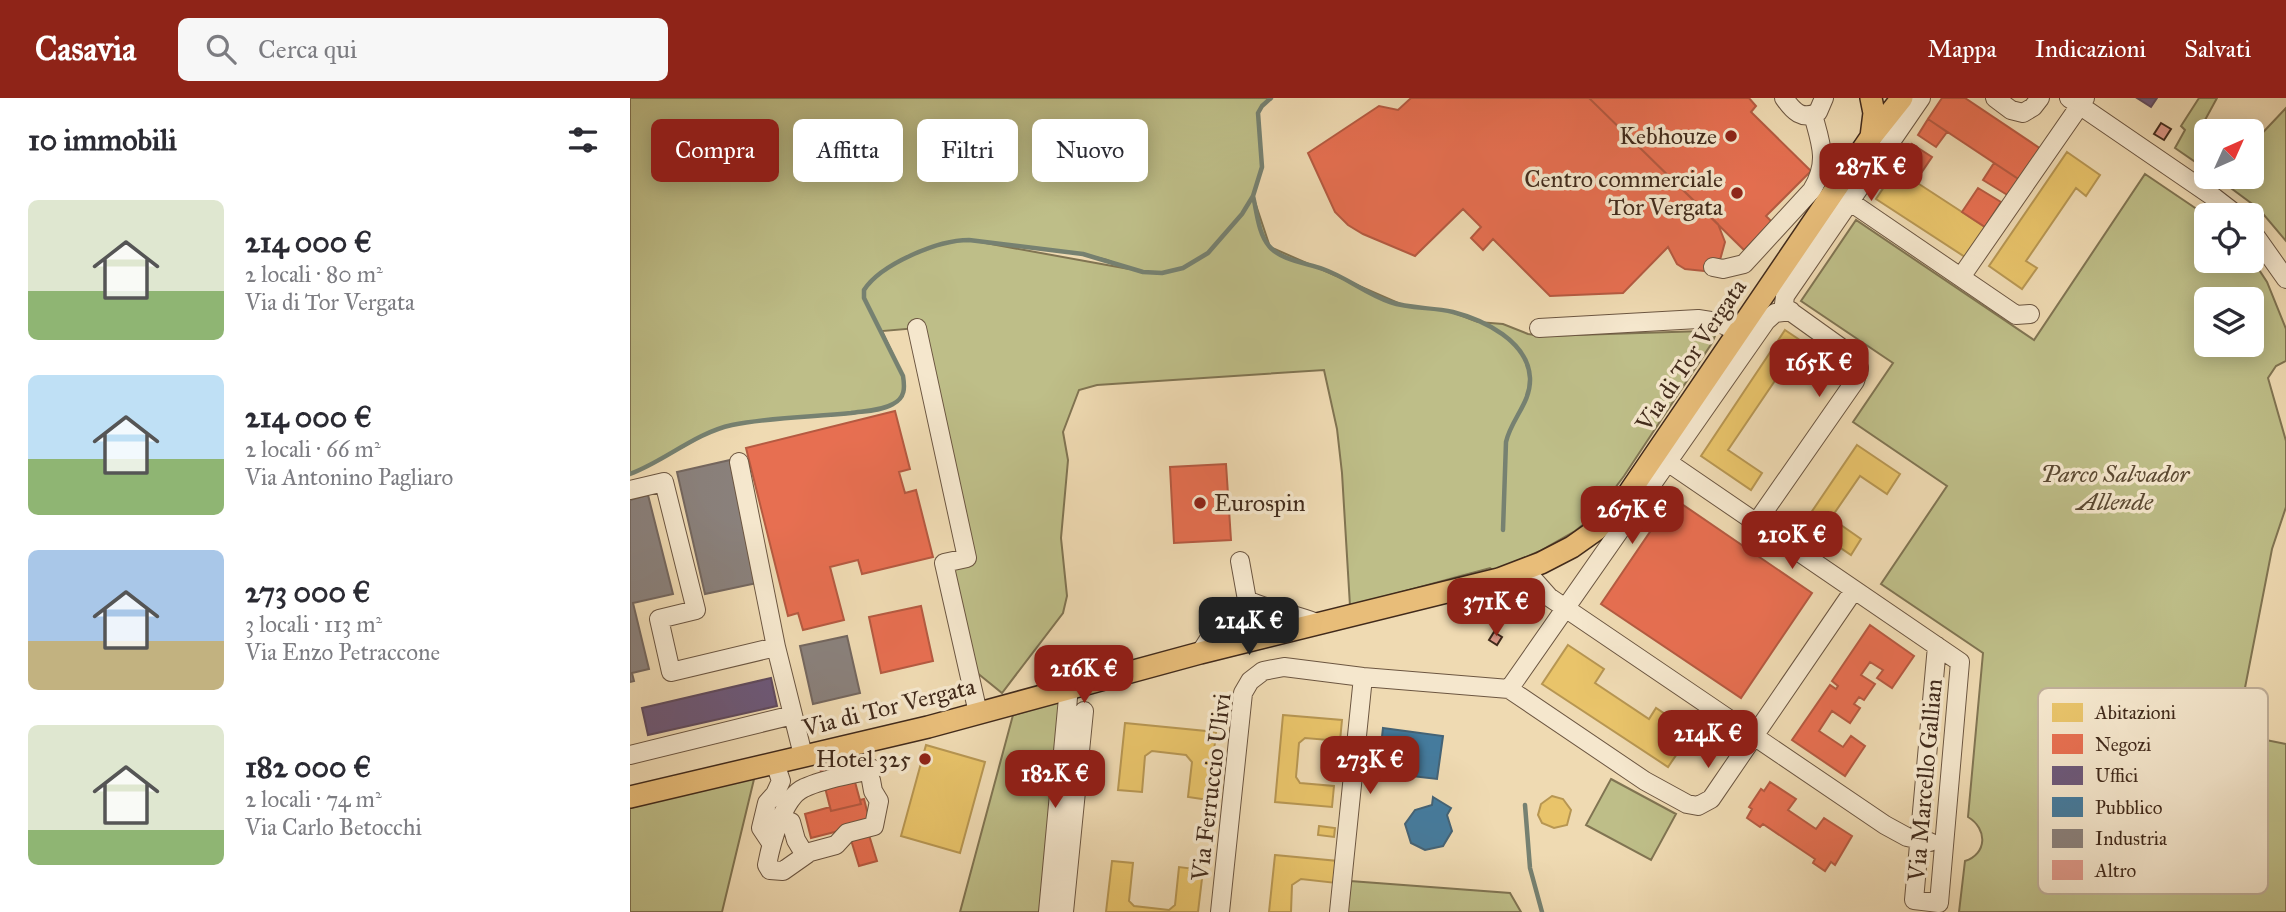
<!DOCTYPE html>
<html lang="it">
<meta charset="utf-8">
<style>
body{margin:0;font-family:"IM FELL Great Primer",serif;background:#f7f7f7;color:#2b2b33;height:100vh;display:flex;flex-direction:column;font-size:26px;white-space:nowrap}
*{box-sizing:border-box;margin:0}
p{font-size:23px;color:#7c7c81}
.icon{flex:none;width:38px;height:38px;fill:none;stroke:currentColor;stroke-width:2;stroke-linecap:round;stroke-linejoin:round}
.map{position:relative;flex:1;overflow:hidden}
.panel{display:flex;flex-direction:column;background:#fff;width:630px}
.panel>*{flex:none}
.top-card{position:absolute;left:21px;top:21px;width:665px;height:63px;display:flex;gap:14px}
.needle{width:46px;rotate:45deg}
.buttons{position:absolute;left:1564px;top:21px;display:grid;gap:14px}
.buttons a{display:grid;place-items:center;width:70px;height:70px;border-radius:10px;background:#fff;box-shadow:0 4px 18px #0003;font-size:35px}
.price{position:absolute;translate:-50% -60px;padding:0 16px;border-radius:14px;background:#8f2418;color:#fff;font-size:23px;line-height:46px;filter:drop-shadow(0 2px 4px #0008)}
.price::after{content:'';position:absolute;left:50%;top:42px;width:21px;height:16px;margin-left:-10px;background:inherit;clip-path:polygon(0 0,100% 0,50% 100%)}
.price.selected{background:#222;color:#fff}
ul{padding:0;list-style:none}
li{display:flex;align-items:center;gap:21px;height:175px;padding:0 28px}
li span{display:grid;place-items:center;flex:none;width:196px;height:140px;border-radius:10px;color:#555}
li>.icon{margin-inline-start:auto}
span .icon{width:84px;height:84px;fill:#fffc;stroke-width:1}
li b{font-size:30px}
h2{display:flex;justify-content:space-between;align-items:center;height:84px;padding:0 28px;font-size:30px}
.tag{padding:0 24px;border-radius:10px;background:#fff;box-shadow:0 4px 18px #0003;font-size:24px;line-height:63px}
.tag.selected{background:#8f2418;color:#fff}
header{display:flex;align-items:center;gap:42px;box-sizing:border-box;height:98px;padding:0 35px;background:#8f2418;color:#fff}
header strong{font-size:33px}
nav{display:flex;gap:38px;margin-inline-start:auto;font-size:24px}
.search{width:490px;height:63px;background:#f7f7f7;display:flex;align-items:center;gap:18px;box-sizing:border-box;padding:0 24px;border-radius:10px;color:#7c7c81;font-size:26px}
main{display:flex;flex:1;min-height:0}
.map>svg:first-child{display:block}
.green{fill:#bebe88;stroke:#807452;stroke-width:2;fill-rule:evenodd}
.homes{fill:#e9c46a;stroke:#b79652;stroke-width:2}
.shops{fill:#e76f51;stroke:#b55a41;stroke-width:2}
.offices{fill:#6d597a;stroke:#604b5e;stroke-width:2}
.public{fill:#457b9d;stroke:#446376;stroke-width:2}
.industry{fill:#8a817c;stroke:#74675f;stroke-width:2}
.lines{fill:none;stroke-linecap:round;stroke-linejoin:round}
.stream{stroke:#768171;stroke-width:4.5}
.building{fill:#de9888;stroke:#412a1b;stroke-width:2}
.minor-casing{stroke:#6c5641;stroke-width:20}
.major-casing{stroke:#412a1b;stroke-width:24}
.minor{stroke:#f5e7cd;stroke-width:18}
.major{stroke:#e8bd79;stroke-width:21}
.poi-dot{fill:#8f2418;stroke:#f5e7cd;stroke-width:2.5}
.labels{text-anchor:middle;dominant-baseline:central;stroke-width:7;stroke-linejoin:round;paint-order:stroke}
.poi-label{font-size:24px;fill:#412a1b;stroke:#f5e7cd;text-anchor:end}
.street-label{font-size:24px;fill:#412a1b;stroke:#f5e7cd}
.park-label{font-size:24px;font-style:italic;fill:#5a4831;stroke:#f5e7cd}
.key{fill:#f5e7cd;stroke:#bfae98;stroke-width:2}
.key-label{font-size:19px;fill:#412a1b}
</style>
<header>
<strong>Casavia</strong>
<div class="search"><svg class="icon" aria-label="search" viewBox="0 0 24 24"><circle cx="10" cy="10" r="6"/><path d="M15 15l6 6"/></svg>Cerca qui</div>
<nav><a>Mappa</a><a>Indicazioni</a><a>Salvati</a></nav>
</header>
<main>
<section class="panel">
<h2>10 immobili<svg class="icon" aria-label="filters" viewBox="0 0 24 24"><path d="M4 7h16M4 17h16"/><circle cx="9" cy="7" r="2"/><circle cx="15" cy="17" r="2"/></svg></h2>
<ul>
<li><span style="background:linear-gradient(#dfe7d0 65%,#8fb573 0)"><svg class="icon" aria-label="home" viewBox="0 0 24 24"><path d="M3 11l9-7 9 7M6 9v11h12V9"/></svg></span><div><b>214 000 €</b><p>2 locali · 80 m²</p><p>Via di Tor Vergata</p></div></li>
<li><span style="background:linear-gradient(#bfe0f5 60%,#8fb573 0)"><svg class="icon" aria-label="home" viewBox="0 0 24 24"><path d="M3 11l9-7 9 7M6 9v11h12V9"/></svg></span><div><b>214 000 €</b><p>2 locali · 66 m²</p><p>Via Antonino Pagliaro</p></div></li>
<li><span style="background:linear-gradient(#a9c7e8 65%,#c2b280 0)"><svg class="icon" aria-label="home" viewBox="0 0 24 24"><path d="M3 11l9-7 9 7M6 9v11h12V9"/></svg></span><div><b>273 000 €</b><p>3 locali · 113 m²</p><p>Via Enzo Petraccone</p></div></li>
<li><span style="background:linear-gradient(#dfe7d0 75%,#8fb573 0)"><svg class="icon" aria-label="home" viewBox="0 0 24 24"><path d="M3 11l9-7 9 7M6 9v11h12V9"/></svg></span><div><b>182 000 €</b><p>2 locali · 74 m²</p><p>Via Carlo Betocchi</p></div></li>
</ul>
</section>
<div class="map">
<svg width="1656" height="814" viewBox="0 0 1656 814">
<rect width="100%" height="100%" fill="#efdab2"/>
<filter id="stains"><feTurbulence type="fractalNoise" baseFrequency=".00286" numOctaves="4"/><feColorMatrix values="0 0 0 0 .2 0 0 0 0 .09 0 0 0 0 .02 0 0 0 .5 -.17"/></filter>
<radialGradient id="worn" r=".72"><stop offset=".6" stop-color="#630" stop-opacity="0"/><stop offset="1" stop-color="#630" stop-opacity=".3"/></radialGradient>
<!-- green -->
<path class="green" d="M0,0H641L632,8L628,15L632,69L623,98L640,149L775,208L819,213L848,224L873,226L898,236L914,238L1074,233L1082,234L1085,238L1082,245L994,378L964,418L945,433L910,453L864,473L860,470L720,508L712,375L707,331L694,272L467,287L449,292L433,334L438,362L431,440L437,498L433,515L372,595L346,574L314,465L336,460L287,230L252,233L273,278V298C257,318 196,317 170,319C143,322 112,322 86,332C56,344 30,365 0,376ZM350,144L453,156L477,162L499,171Z
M1569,0H1587L1569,33L1577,40V72L1545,50L1555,32L1551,28Z
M1656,10V143L1629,111L1586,79H1622V46Z
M1515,76L1577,118V163L1622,161L1637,184L1656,231V263L1646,268L1638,280L1656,343V409L1642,451L1606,636L1656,646V814H1329L1335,763C1357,756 1358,731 1338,719L1353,555L1251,486L1317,388L1223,324L1263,265L1171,203L1226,122L1404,242ZM1577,201H1622V247H1577Z
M434,602L414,814H330L383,617Z
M125,677L92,814H0V710Z
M981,681L1046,716L1021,762L956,727Z
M720,783L880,795L891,814H716Z"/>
<!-- homes -->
<path class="homes" d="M1437,54L1470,77L1456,98L1446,90L1396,163L1407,170L1392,191L1359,168Z
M1266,71L1355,129L1335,159L1246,101Z
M1155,232L1207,267L1196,282L1161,259L1098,352L1132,375L1121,392L1071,358Z
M1227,347L1270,376L1257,396L1230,378L1201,420L1231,441L1221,457L1174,425Z
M938,547L974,571L965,585L1019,621L1026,610L1062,634L1038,669L912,586Z
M653,617L712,622L710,643L675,640L669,645L666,679L670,685L704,688L702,709L645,704Z
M495,625L586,634L579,702L558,699L562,664L556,657L522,653L515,658L512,694L488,692Z
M296,647L355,664L330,755L271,738Z
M922,698L933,701L941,712L937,727L924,730L912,725L908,717L911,706Z
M689,728L705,730L704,739L688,737Z
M645,757L708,763L706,785L671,781L662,787L661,814H639Z
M482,763L503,765L499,803L504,808L539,812L545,807L549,769L573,772L568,814H476Z"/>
<!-- shops -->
<path class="shops" d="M781,0H959L1088,126L1095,144L1090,162L1074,173L1055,171L1047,166L1038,149L993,195L920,198L863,141L853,152L841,140L851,129L833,111L785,158L733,136L718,127L705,114L678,55L749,8L768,12Z
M959,0H1119L1126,8L1121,14L1181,73L1136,118L1142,124L1114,152Z
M1312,0H1335L1411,51L1390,82L1298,21Z
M1298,21L1317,34L1306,49L1288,37Z
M1282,46L1302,59L1285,84L1266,71Z
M1364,65L1390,82L1379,98L1353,82Z
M1348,90L1371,104L1355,129L1332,114Z
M265,313L280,371L269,374L275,395L286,392L303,459L232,476L228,462L200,469L214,522L173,532L168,515L158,518L116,350Z
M596,366L601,442L544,445L540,369Z
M1043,400L1182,495L1111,600L971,506Z
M291,508L303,563L251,575L239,519Z
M1240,527L1284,558L1262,590L1247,580L1253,572L1240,564L1231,577L1245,586L1234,602L1229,599L1224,606L1230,610L1220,625L1202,613L1189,633L1213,649L1221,638L1235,648L1215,678L1162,642L1200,587L1206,591L1208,588L1202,583Z
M219,662L231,706L201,713L190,670Z
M1140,684L1166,701L1158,712L1186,731L1194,720L1222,738L1205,767L1201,764L1195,773L1183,765L1185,761L1133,726L1130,729L1117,720L1122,711L1119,709L1131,691L1134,693Z
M234,701L240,725L181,740L175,716L200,709L201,713L231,706L230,702Z
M239,737L247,763L229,768L221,742Z"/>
<!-- offices -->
<path class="offices" d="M1507,0H1527L1521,9Z
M141,580L147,608L18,637L12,610Z"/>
<!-- public -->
<path class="public" d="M753,630L813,638L807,681L748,674Z
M803,699L821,710L817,717L822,733L813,748L795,752L781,745L775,726L785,712L802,707Z"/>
<!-- industry -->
<path class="industry" d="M100,362L127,485L75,496L47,374Z
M18,397L43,496L3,505L19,571L2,575L4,583L0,584V402Z
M217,538L230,595L183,606L170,548Z"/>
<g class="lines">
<!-- stream -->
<path class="stream" d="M623,98C627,114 628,135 639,148C650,162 676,165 693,171C716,179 736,196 760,204C780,211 802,209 823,214C854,222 898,243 900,280C901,305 881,321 876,344L873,432
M0,376C35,363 65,335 102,327C141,319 182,319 221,315C234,313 251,313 263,306C275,300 275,290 273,278L234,200V192C251,166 308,142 339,142L453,156L513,174L532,175L553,170L578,155L612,116L623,98L632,69L628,15L632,8L641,0
M895,707L900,770L912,814"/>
</g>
<!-- building -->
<path class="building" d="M1531,25L1541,31L1534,42L1524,36Z
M864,534L872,539L867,547L859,542Z"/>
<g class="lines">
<defs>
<path id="minor" d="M1154,0C1163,13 1172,23 1188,14L1194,0
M1365,0L1381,12L1393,15L1403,9L1410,0
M1439,0L1585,100L1607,117
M1219,103L1386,217L1400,216
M1622,133L1656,181
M1083,169L1093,171L1114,166L1182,92C1199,64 1191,46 1183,17
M1331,179L1455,0
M287,230L337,460L314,465L348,615
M909,230L1068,221L1087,224L1107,233
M109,364L146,549
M1039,365L1330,564L1309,805L1284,802L1307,548
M0,392L34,384L66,512L29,521L41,574L146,549L173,657
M1126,425L1225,283L1229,270L1224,259L1157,211L1154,206L1155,198L1291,0
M610,463L617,502C639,512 664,516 687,525
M895,472L919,499L1255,727L1277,739L1300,744
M570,555L584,533L591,525L607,519L617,502
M879,591L1136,223L1145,215L1161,213
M0,657L163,617
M241,682L243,693L249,703L244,728L217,735L206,747L180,754L153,773L140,772L137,767C141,746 153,699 174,690C195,680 221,677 243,671
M151,720L161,724L166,742L175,757
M141,745L131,730L137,705L145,696L151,683L145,665
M418,814L439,589
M434,814L454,613
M590,814L613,595L620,583L633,573L654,569L733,579L879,591L1015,683L1057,706L1068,708L1081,701L1224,492
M709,814L733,579"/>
<path id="major" d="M1241,39L1244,15L1241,0
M0,699L298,629L570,555L869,481L911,465L942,449L966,432L992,405L1241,39L1272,0"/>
</defs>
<!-- minor casing -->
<use href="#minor" class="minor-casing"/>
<!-- major casing -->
<use href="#major" class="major-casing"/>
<!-- minor -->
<use href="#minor" class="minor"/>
<!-- major -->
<use href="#major" class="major"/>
</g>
<!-- markers -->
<g class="poi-dot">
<circle cx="1101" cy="38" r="7"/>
<circle cx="1107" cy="95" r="7"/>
<circle cx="570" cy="405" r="7"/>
<circle cx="295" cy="661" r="7"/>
</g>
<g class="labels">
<!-- poi labels -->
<g class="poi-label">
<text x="1087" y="38">Kebhouze</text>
<text x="1093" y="81">Centro commerciale<tspan x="1093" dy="28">Tor Vergata</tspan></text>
<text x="584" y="405" text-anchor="start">Eurospin</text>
<text x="281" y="661">Hotel 325</text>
</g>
<!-- street labels -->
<g class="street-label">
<text transform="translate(1061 257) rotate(-56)">Via di Tor Vergata</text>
<text transform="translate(259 609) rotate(-14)">Via di Tor Vergata</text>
<text transform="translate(1295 682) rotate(-85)">Via Marcello Gallian</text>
<text transform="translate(581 689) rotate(-83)">Via Ferruccio Ulivi</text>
</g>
<!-- park labels -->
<g class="park-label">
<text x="1485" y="376">Parco Salvador<tspan x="1485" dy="28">Allende</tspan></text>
</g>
</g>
<!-- legend -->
<rect x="1408" y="590" width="230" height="206" rx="10" class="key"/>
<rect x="1422" y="605" width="31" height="19" fill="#e9c46a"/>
<rect x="1422" y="636" width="31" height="20" fill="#e76f51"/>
<rect x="1422" y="668" width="31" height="19" fill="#6d597a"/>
<rect x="1422" y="699" width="31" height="20" fill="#457b9d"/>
<rect x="1422" y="731" width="31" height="19" fill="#8a817c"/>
<rect x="1422" y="762" width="31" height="20" fill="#de9888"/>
<g class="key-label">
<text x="1465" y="621">Abitazioni</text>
<text x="1465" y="653">Negozi</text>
<text x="1465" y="684">Uffici</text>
<text x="1465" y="716">Pubblico</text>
<text x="1465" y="747">Industria</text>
<text x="1465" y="779">Altro</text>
</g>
<rect width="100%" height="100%" filter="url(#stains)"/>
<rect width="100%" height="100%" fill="url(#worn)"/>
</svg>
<div class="buttons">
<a><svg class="needle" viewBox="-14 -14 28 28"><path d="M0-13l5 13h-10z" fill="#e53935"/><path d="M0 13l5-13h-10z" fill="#7c7c81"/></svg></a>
<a><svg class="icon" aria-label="locate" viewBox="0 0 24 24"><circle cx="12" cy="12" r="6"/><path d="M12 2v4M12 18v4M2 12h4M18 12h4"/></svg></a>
<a><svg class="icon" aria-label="layers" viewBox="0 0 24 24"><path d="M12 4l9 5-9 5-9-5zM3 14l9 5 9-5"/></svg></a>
</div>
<b class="price" style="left:1241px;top:105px">287K €</b>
<b class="price" style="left:1189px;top:301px">165K €</b>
<b class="price" style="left:1002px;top:448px">267K €</b>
<b class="price" style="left:1162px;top:473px">210K €</b>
<b class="price" style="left:866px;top:540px">371K €</b>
<b class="price selected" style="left:619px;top:559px">214K €</b>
<b class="price" style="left:454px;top:607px">216K €</b>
<b class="price" style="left:1078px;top:672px">214K €</b>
<b class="price" style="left:740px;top:698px">273K €</b>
<b class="price" style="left:425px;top:712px">182K €</b>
<div class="top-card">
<a class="tag selected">Compra</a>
<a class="tag">Affitta</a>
<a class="tag">Filtri</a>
<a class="tag">Nuovo</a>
</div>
</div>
</main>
